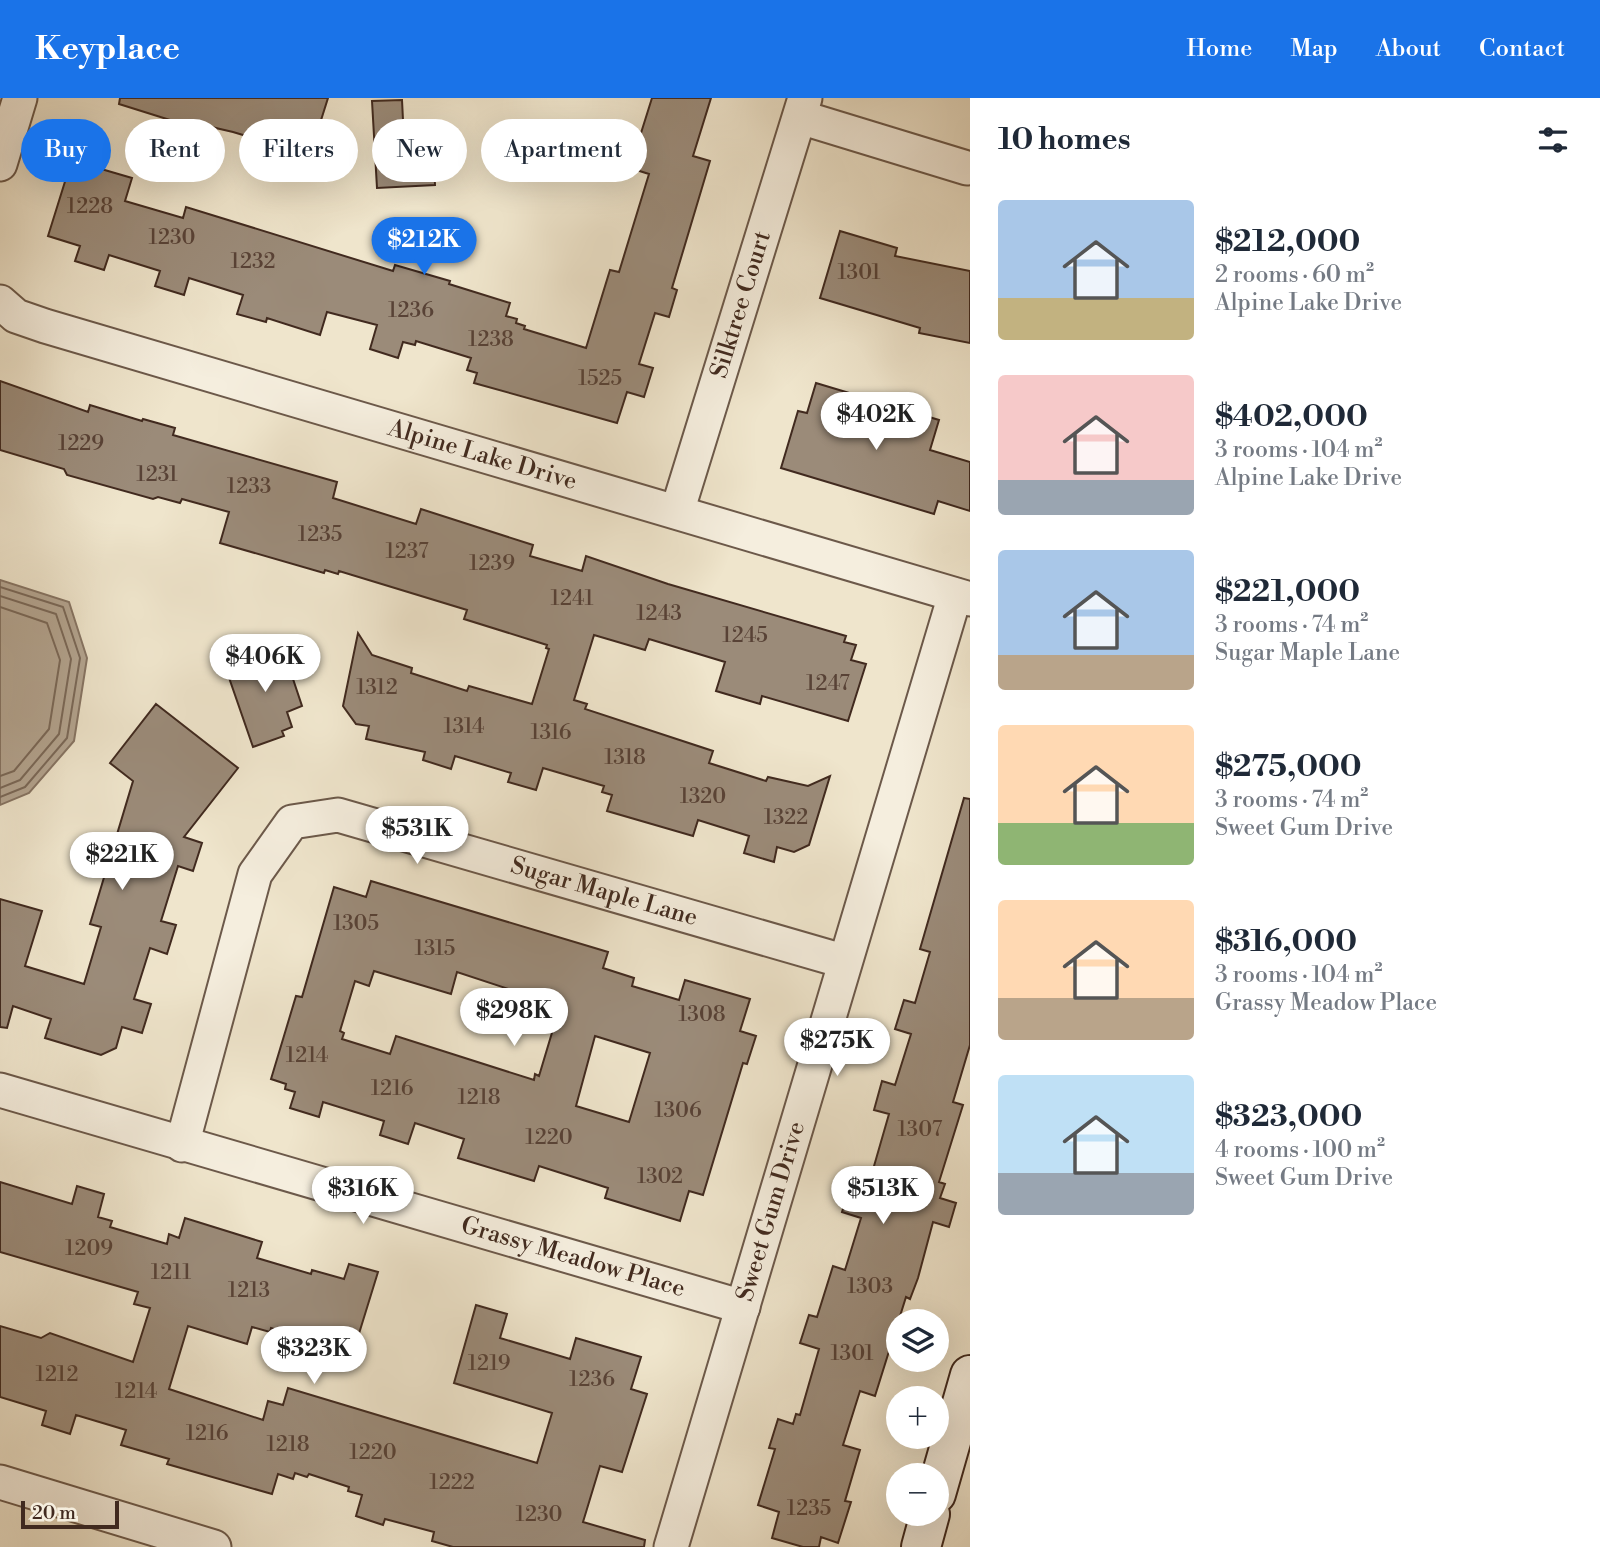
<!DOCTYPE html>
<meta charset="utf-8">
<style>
body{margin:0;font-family:"Libre Bodoni",serif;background:#f2f2f3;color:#1f2937;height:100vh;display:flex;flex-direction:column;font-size:26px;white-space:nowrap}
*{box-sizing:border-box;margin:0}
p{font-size:23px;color:#747a83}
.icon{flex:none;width:38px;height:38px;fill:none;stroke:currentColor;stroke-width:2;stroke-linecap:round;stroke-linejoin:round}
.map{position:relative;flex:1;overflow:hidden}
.panel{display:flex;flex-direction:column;background:#fff;width:630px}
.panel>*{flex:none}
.banner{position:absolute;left:21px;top:21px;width:665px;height:63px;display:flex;gap:14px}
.tools{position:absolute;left:886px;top:1211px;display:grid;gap:14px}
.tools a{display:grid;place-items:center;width:63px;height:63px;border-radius:50%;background:#fff;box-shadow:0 7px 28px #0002;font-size:35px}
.scale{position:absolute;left:21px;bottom:18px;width:98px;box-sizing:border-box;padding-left:7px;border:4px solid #412a1f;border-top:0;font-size:19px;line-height:24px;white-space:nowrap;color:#412a1f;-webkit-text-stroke:5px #f5eede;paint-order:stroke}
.price{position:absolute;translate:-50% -60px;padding:0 16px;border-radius:24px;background:#fff;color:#222;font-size:23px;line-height:46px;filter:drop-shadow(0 2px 4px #0008)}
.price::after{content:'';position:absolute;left:50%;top:42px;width:21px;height:16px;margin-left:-10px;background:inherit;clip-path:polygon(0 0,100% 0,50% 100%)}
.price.active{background:#1a73e8;color:#fff}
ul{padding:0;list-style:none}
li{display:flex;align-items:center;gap:21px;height:175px;padding:0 28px}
li span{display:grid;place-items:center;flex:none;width:196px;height:140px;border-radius:7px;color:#555}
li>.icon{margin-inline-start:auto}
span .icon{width:84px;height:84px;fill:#fffc;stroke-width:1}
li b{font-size:30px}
h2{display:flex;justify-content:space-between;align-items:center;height:84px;padding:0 28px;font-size:30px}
.pill{padding:0 24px;border-radius:32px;background:#fff;box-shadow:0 7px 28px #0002;font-size:24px;line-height:63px}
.pill.active{background:#1a73e8;color:#fff}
header{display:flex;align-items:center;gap:42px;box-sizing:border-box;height:98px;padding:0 35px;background:#1a73e8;color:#fff}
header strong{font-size:33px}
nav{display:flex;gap:38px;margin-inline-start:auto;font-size:24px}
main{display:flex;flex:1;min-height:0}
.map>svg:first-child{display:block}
.water{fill:#b4a591;stroke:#867463;stroke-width:2}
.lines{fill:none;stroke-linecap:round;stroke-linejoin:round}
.shore{stroke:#7a6858;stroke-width:2}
.building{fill:#9b8b79;stroke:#412a1f;stroke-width:2;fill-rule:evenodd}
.street-casing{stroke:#6c594a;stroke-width:37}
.secondary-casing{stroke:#412a1f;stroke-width:42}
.street{stroke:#f5eede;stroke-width:33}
.secondary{stroke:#f5eede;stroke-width:38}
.labels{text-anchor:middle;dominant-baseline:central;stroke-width:7;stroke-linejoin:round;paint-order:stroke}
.number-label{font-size:21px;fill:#584236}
.street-label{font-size:24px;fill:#412a1f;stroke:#f5eede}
</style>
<header>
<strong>Keyplace</strong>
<nav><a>Home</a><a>Map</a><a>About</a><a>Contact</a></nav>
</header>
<main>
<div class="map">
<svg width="970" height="1449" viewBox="0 0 970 1449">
<rect width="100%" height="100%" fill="#efe5cc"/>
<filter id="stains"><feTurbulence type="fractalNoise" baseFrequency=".00286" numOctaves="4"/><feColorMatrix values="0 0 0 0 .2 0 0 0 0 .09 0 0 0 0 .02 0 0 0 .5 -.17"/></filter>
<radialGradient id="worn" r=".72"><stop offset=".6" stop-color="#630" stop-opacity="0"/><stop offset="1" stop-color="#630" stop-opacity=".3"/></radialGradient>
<!-- water -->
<path class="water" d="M0,482L69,504L87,560L74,643L29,695L0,707Z"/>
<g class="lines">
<!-- shore -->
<path class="shore" d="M0,489L63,509L80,560L67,640L25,689L0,699
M0,498L56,516L71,561L59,636L20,682L0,690
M0,509L47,525L60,562L49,631L14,673L0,678"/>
</g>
<!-- building -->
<path class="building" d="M120,0H328L310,57L233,34L207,28L205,33L119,6Z
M652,0H711L693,58L710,63L672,190L677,192L669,219L655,215L639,266L653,270L644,299L627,294L617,325L474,285L477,275L467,272L471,260L416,243L415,247L403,244L398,260L370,251L377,227L327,214L320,237L267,220L266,224L237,216L243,197L189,180L184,197L155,188L160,173L109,157L104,172L75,163L80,148L48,138L68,74L88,80L91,68L132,80L125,103L183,120L186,109L393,173L395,167L450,183L449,186L510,205L506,218L517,221L516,225L525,228L524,231L586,250L610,172L619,174L649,76L630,70Z
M402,2L403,22H432L435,87L377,90L372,3Z
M840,133L897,150L895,158L970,173V245L919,235L920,230L820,200Z
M0,283L88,314L90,307L142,323L143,321L175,330L173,337L337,384L333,400L416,426L421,411L533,447L530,458L582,473L586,458L668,486L846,538L844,544L856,547L851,562L866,566L848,623L762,598L760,606L716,593L725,564L649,541L645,552L594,537L574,602L587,606L585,611L713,653L709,665L766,683L768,679L808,688L830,678L809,747L794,754L777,749L774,764L744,755L749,738L698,722L693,738L607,713L612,697L602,694L604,688L543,670L536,692L508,684L511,675L455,658L451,671L423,662L425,654L366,641L369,628L356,626L343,608L358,535L372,557L412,570L411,575L467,593L469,588L532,606L549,551L546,550L547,547L464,521L467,512L339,473L338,476L325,472L324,475L220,445L229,414L182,401L180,405L158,399L153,401L67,377L64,371L0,352Z
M816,285L939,322L930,352L970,364V413L938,403L934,416L781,370L798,313L807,315Z
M282,548L302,608L287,614L292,629L282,633L284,638L253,649L225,568Z
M156,606L238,670L184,739L202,745L193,773L178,768L161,823L176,827L167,856L150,850L134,901L151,906L142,935L122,929L116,950L101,957L45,940L51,921L13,908L7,930L0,929V801L42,813L25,868L84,886L101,829L90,826L133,683L110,665Z
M964,700L970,701V947L953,1004L963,1007L939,1084L945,1086L940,1100L956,1105L949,1129L933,1124L918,1180L910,1201L906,1199L875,1298L860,1293L843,1347L860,1352L845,1403L851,1404L838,1445L821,1439L819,1449H803L772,1440L779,1414L758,1407L775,1351L769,1350L778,1321L793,1326L796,1316L800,1317L819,1251L800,1245L809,1217L817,1219L833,1168L845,1172L861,1120L842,1114L851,1085L867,1090L870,1082L889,1016L874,1012L882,983L895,987L911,936L895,931L904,902L915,905L930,854L920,851Z
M371,783L608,854L603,870L634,880L632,888L679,902L685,882L750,901L740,933L756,938L747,966L743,965L703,1097L689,1093L680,1123L605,1100L608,1090L539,1068L534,1083L458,1060L464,1041L415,1025L408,1046L380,1037L384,1023L323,1004L319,1019L290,1010L295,994L285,991L286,986L271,981L296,898L302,899L334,789L366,799ZM374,873L451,896L457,874L560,908L539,978L535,976L534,982L396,938L390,956L342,941L344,935L340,933L355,883L369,888ZM595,938L650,955L629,1024L576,1008Z
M0,1084L72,1106L77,1088L104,1096L98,1119L112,1123L110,1129L167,1146L169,1136L179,1140L185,1120L262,1144L257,1160L311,1176L312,1172L344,1181L349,1166L378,1174L353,1255L271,1230L270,1234L252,1229L247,1246L188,1228L169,1291L263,1322L268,1303L283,1307L288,1290L537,1365L552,1315L454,1285L476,1207L507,1216L500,1240L570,1261L576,1240L641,1259L631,1291L647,1296L622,1374L600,1368L583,1424L645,1442L644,1449H453L432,1443L434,1434L385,1421L383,1427L356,1418L362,1397L348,1393L349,1389L309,1376L307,1379L295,1375L293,1381L278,1376L272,1396L167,1366L169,1361L121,1347L126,1332L76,1317L70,1336L42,1327L46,1313L0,1299V1228L41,1240L50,1235L133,1264L150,1210L134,1206L138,1194L0,1154Z"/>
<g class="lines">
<defs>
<g id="street">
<path d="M800,19L967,70"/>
<path d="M0,66L20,0"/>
<path id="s1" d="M0,204L16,218L45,228L970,501"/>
<path id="s2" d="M677,414L805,0"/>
<path id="s3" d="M0,992L743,1209"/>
<path id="s4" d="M182,1047L255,776L292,724L338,717L843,863"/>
<path d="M0,1384L214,1449"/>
<path id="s5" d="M671,1449L955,497"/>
</g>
<path id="secondary" d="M936,1396L970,1277
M921,1449L930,1416"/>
</defs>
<!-- street casing -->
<use href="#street" class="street-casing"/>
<!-- secondary casing -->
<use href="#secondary" class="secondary-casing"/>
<!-- street -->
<use href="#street" class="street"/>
<!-- secondary -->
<use href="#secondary" class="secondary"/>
</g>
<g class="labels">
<!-- number labels -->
<g class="number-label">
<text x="90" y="109">1228</text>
<text x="172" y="140">1230</text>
<text x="253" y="164">1232</text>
<text x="859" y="175">1301</text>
<text x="411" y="213">1236</text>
<text x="491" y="242">1238</text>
<text x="600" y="281">1525</text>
<text x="81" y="346">1229</text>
<text x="157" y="377">1231</text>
<text x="249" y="389">1233</text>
<text x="320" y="437">1235</text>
<text x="407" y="454">1237</text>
<text x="492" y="466">1239</text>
<text x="572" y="501">1241</text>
<text x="659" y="516">1243</text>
<text x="745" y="538">1245</text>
<text x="828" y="586">1247</text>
<text x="377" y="590">1312</text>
<text x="464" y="629">1314</text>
<text x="551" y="635">1316</text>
<text x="625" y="660">1318</text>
<text x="703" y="699">1320</text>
<text x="786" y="720">1322</text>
<text x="356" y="826">1305</text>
<text x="435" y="851">1315</text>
<text x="702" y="917">1308</text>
<text x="307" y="958">1214</text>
<text x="392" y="991">1216</text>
<text x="479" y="1000">1218</text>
<text x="678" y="1013">1306</text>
<text x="920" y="1032">1307</text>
<text x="549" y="1040">1220</text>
<text x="660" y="1079">1302</text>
<text x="89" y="1151">1209</text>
<text x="171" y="1175">1211</text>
<text x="870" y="1189">1303</text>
<text x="249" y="1193">1213</text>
<text x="852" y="1256">1301</text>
<text x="489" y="1266">1219</text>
<text x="57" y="1277">1212</text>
<text x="592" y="1282">1236</text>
<text x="136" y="1294">1214</text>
<text x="207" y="1336">1216</text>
<text x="288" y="1347">1218</text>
<text x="373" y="1355">1220</text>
<text x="452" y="1385">1222</text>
<text x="809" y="1411">1235</text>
<text x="539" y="1417">1230</text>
</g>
<!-- street labels -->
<g class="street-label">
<text stroke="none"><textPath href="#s2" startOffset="217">Silktree Court</textPath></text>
<text stroke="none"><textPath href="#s1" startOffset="508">Alpine Lake Drive</textPath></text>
<text stroke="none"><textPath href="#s4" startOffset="668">Sugar Maple Lane</textPath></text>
<text stroke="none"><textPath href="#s5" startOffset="350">Sweet Gum Drive</textPath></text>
<text stroke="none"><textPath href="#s3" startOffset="597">Grassy Meadow Place</textPath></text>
</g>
</g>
<rect width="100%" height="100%" filter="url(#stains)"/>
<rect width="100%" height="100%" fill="url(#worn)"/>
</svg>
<div class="tools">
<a><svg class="icon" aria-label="layers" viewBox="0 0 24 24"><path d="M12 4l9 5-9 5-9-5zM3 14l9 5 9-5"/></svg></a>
<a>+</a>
<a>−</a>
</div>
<div class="scale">20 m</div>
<b class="price active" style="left:424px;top:179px">$212K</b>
<b class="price" style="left:876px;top:354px">$402K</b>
<b class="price" style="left:265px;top:596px">$406K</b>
<b class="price" style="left:417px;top:768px">$531K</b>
<b class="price" style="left:122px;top:794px">$221K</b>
<b class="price" style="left:514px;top:950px">$298K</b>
<b class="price" style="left:837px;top:980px">$275K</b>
<b class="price" style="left:363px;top:1128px">$316K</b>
<b class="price" style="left:883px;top:1128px">$513K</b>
<b class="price" style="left:314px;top:1288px">$323K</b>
<div class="banner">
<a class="pill active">Buy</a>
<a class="pill">Rent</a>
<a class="pill">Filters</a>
<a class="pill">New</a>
<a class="pill">Apartment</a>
</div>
</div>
<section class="panel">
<h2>10 homes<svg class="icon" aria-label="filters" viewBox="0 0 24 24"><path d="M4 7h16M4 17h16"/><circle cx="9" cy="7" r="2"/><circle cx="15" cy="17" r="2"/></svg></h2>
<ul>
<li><span style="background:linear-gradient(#a9c7e8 70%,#c2b280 0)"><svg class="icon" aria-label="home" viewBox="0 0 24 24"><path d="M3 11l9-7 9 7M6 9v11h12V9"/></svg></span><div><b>$212,000</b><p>2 rooms · 60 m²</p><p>Alpine Lake Drive</p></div></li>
<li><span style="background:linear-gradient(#f6c9c9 75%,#9aa5b1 0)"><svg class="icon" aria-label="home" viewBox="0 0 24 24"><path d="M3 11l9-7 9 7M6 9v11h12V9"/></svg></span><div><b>$402,000</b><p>3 rooms · 104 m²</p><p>Alpine Lake Drive</p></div></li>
<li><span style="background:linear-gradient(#a9c7e8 75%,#b9a48a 0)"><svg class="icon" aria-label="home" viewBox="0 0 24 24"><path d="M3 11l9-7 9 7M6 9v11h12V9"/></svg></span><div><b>$221,000</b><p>3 rooms · 74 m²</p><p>Sugar Maple Lane</p></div></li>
<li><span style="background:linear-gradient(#ffd9b3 70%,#8fb573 0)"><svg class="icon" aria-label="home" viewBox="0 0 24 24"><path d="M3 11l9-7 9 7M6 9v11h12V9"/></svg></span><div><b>$275,000</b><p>3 rooms · 74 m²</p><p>Sweet Gum Drive</p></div></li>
<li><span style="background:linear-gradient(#ffd9b3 70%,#b9a48a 0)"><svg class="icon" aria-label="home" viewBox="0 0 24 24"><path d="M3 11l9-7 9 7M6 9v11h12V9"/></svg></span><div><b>$316,000</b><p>3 rooms · 104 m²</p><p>Grassy Meadow Place</p></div></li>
<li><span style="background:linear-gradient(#bfe0f5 70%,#9aa5b1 0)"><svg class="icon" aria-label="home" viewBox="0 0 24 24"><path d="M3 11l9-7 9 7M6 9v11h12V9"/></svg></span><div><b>$323,000</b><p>4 rooms · 100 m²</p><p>Sweet Gum Drive</p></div></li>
</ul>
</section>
</main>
